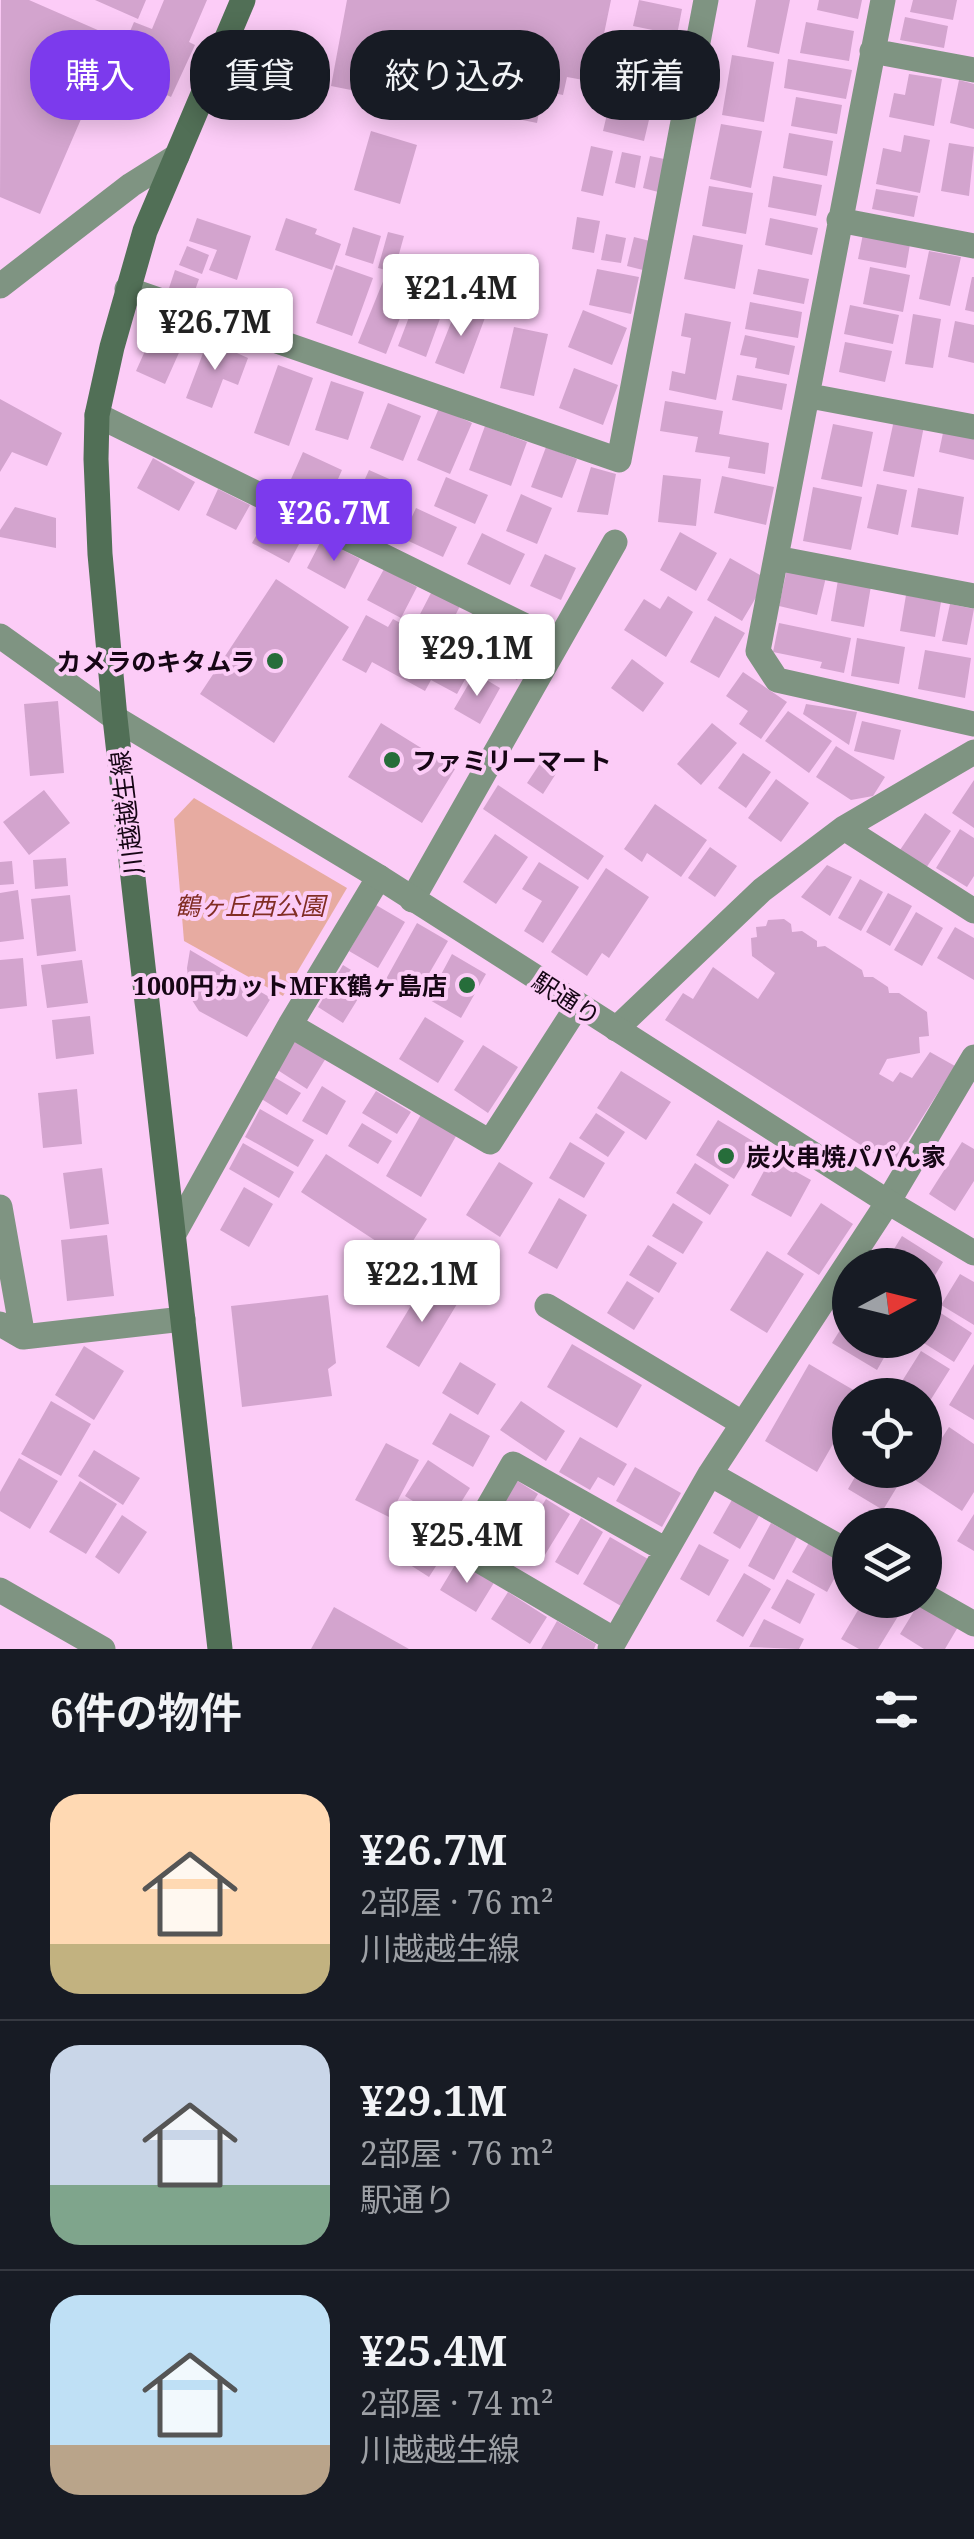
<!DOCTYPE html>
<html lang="ja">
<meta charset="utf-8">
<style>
body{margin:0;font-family:"Noto Serif","Noto Sans JP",serif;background:#242831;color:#f1f3f6;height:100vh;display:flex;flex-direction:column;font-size:38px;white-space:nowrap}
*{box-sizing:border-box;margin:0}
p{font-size:32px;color:#9ea1a6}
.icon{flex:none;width:55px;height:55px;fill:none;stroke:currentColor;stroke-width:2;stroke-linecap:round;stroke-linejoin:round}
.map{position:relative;height:1649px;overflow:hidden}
.sheet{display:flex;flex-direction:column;background:#171b24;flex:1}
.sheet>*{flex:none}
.banner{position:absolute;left:30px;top:30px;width:915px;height:90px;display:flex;gap:20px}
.needle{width:65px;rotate:83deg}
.controls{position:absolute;left:832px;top:1248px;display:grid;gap:20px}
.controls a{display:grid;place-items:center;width:110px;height:110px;border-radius:50%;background:#171b24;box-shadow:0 5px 25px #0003;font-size:50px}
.price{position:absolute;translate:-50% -85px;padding:0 22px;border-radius:10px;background:#fff;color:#222;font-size:32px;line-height:65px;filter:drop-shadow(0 2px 5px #0008)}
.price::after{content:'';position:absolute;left:50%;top:60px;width:30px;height:22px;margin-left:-15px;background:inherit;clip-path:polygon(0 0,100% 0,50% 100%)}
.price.active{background:#7c3aed;color:#fff}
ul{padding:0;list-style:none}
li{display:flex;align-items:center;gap:30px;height:250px;padding:0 50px}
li+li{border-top:2px solid #363941}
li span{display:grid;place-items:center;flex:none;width:280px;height:200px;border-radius:30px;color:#555}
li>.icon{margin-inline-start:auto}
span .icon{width:120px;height:120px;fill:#fffc;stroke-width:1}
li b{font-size:42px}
h2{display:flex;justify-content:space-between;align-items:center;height:120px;padding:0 50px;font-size:42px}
.chip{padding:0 35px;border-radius:40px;background:#171b24;box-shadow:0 5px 25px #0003;font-size:35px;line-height:90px}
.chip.active{background:#7c3aed;color:#fff}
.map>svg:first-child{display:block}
.green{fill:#e7aba1}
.building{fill:#d3a4ce}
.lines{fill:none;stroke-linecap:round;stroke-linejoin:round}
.minor{stroke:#7f9482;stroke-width:25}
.tertiary{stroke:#7f9482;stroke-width:25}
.secondary{stroke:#516f56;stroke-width:25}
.poi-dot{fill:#266d3a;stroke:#fcccf7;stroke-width:4}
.labels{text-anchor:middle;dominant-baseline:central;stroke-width:8;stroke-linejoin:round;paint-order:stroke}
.poi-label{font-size:25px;font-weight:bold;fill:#160615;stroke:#fcccf7;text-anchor:end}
.street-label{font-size:25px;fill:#160615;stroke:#fcccf7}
.park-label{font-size:25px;font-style:italic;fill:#812e24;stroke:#fcccf7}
</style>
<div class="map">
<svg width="974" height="1649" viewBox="0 0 974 1649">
<rect width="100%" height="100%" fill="#fcccf7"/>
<!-- green -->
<path class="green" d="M194,798L347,888L283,996L184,941L174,819Z"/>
<!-- building -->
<path class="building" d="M1,0H29L116,38L40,214L0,197Z
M95,0H146L138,19Z
M164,0H207L189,42L195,45L171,97L143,84L149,61L122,50L134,22L152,29Z
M347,0H611L594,82L567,77L563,95L543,91L537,123L444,104L441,120L368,105L371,94L331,86Z
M639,0L682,9L677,35L633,26Z
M756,0H790L779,54L747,47Z
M819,0H862L858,19L817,10Z
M913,0H957L953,20L910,12Z
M905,17L948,26L944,48L900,40Z
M806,22L854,31L849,61L800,53Z
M633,32L677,42L673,60L661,57L656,78L667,80L665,96L622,85L627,69L636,72L641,53L630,50Z
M732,55L774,62L764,122L722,115Z
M788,59L852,70L846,99L784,88Z
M909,74L942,79L934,126L889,117L894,93L905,95Z
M959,80L974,84V129L950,123Z
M611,97L652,107L644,141L603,131Z
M796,97L842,105L837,134L791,126Z
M721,124L762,131L751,188L710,179Z
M371,131L417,145L400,204L354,190Z
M789,133L833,141L827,176L783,168Z
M904,135L930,140L920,193L876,184L883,148L901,152Z
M949,143L974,147L969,196L941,191Z
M591,146L613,151L603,196L581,191Z
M622,152L641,156L635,188L615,183Z
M650,156L669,160L662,193L643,188Z
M773,176L822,185L816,216L768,207Z
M709,186L753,193L746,234L702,226Z
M876,189L918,196L914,217L872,209Z
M577,217L600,221L594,253L572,249Z
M197,218L251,236L237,280L209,270L217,250L189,241Z
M286,218L317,229L315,234L341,244L332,270L275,250Z
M770,218L818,228L812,255L765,245Z
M353,227L381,236L373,264L345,255Z
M388,232L404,236L394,272L378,268Z
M606,234L626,238L621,263L601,260Z
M863,234L910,244L906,268L858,259Z
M693,235L743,245L735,289L684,279Z
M634,237L654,242L647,271L627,266Z
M187,246L209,255L202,274L179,265Z
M929,251L961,257L950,306L919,299Z
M336,265L373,278L352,336L316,323Z
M870,267L910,275L903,312L863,304Z
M597,269L639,277L631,314L589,305Z
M758,269L809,279L804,304L753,294Z
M175,270L199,279L193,296L169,288Z
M972,277H974V312L965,310Z
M384,279L411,290L386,354L358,343Z
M419,291L446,302L426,357L398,346Z
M750,302L802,312L798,338L745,329Z
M458,305L486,315L464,374L435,363Z
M850,305L899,315L893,344L844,334Z
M583,310L627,328L612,365L568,347Z
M685,313L731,322L716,400L669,390L672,371L685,374L691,338L681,336Z
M913,314L941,319L933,368L905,364Z
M955,321L974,325V363L948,357Z
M157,324L186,337L165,384L136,371Z
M514,327L548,334L534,396L500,388Z
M745,335L795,346L789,375L755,368L757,358L740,355Z
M208,340L248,358L238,385L223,379L212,408L186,398Z
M845,342L892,351L885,382L839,372Z
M278,365L313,378L289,446L254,433Z
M574,368L618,385L603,425L559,408Z
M737,375L787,384L782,410L732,400Z
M331,381L364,392L348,440L315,430Z
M0,399L62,433L47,466L12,452L0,472Z
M665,401L723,411L719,434L769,443L765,474L728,468L730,457L695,452L698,437L660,431Z
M388,403L421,416L403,461L370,448Z
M439,408L472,423L450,474L417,460Z
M894,420L924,426L914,477L883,471Z
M833,424L873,432L862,487L821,479Z
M485,426L527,442L511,486L469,470Z
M944,428L974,435V460L939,452Z
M546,447L577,459L562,498L531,487Z
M303,452L342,470L327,504L288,486Z
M153,458L195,482L179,511L137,488Z
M591,467L616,474L608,515L577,512Z
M369,470L405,486L386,529L350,513Z
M663,475L701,479L696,526L658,522Z
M722,476L774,487L766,525L714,513Z
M446,477L488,495L475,524L434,506Z
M877,484L907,490L898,535L867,528Z
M813,487L862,497L851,550L803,541Z
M918,488L964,497L958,535L911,527Z
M218,489L250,505L236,530L206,515Z
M521,494L552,508L537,544L506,531Z
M15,507L56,518V548L0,537V530Z
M416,508L457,527L443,557L402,538Z
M270,511L306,531L289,563L252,543Z
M680,532L717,553L696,591L660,570Z
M482,533L525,554L510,585L467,564Z
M322,539L360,559L345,589L307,568Z
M545,554L576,568L561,600L530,586Z
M730,558L767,579L742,621L707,600Z
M384,569L417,587L401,618L367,600Z
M787,569L826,577L817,615L779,606Z
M276,579L349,627L274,743L200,694Z
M838,580L871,586L864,627L831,621Z
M432,591L460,606L446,634L417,620Z
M906,595L941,602L935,637L900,631Z
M668,596L693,612L666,657L624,630L644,599L660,609Z
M950,604L974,609L967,645L942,641Z
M473,611L499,623L484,655L458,642Z
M366,615L388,627L393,619L474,663L457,694L431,680L425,691L372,662L366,673L342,660Z
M715,616L745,633L719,678L690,662Z
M779,623L851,638L844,673L820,668L822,662L773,652Z
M510,625L539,641L517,680L488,664Z
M857,638L905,647L899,684L851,676Z
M925,650L971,658L965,698L918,689Z
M632,659L664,683L643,712L611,688Z
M743,672L787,702L761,739L739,724L748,711L726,696Z
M475,673L500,688L480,724L454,709Z
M58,701L64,773L30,776L24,704Z
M806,704L857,712L849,745L803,714Z
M788,711L832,741L809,773L765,741Z
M862,721L901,730L894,760L854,751Z
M381,723L455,769L422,823L348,777Z
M712,723L737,743L701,785L677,764Z
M836,746L885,777L873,796L851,800L816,777Z
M743,753L771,772L746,808L718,788Z
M541,762L557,772L543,794L527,783Z
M776,779L809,803L781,842L748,818Z
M974,780V828L952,813Z
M498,785L604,856L588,880L483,809Z
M44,790L70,823L29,855L3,822Z
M655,804L707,840L681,877L647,853L642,862L624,849Z
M925,813L951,831L926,868L900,850Z
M960,829L974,838V876L967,887L936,868Z
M495,834L528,857L496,904L463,882Z
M710,847L737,866L715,897L688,878Z
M66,858L68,886L35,889L33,860Z
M12,861L14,884L0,885V862Z
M539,862L579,887L543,943L524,931L542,901L522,889Z
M827,865L852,877L830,916L801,897Z
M606,868L649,897L609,958L602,953L587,976L551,952Z
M860,879L883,892L861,931L838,918Z
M18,890L24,939L0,942V893Z
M888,893L912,906L890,946L866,932Z
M70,895L76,951L37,956L31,899Z
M376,905L405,922L378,968L349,951Z
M916,912L943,928L922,966L894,950Z
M784,919L791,924L792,932L802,931L817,941V947L825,946L862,970L864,977H873L888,987L889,993H899L927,1012L929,1036L919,1037L920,1053L887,1059L879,1074L893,1082L900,1072L912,1078L930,1052L955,1066L892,1165L665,1020L683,993L693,999L713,967L758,999L775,973L752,956L751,938L757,937L756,927L766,926L768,920Z
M417,923L448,941L416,996L386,979Z
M955,927L974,938V980L937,958Z
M190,950L271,998L247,1037L199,1011L190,997L187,968Z
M452,954L486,974L461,1018L428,999Z
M23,958L27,1006L0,1009V960Z
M82,960L88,1003L47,1008L41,965Z
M343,965L369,981L343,1023L318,1007Z
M90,1016L94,1054L56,1059L52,1020Z
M425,1017L464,1041L438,1083L399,1059Z
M294,1038L326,1058L307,1089L276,1069Z
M483,1045L518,1067L488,1113L454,1090Z
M621,1071L671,1102L646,1140L597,1108Z
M274,1077L301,1093L287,1115L260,1098Z
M322,1086L346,1101L327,1135L302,1121Z
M77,1089L82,1144L43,1148L38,1093Z
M376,1091L411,1112L397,1134L362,1113Z
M260,1109L314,1140L298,1167L245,1137Z
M423,1111L459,1131L421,1197L386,1176Z
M596,1113L625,1132L608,1157L579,1138Z
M718,1120L756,1143L734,1179L696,1155Z
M362,1123L392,1141L378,1164L348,1146Z
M570,1142L605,1163L584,1198L549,1178Z
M962,1142L974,1149V1181L955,1211L929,1194Z
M243,1143L294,1172L279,1198L229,1169Z
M326,1154L427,1219L402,1258L301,1192Z
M771,1158L811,1180L791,1217L751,1195Z
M499,1162L533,1183L500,1237L466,1215Z
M695,1163L729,1185L710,1215L676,1193Z
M102,1168L109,1224L70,1229L63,1173Z
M244,1187L273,1204L249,1247L220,1230Z
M559,1198L587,1215L557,1269L528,1253Z
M673,1203L703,1222L683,1254L652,1236Z
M821,1203L853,1224L819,1275L787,1254Z
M107,1235L114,1296L67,1301L61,1240Z
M902,1236L943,1262L925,1292V1265L886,1262Z
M648,1245L677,1263L659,1293L629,1275Z
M767,1251L804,1274L767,1333L730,1310Z
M960,1274L974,1282V1325L941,1305Z
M627,1281L654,1298L634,1330L607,1313Z
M424,1284L457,1304L419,1367L386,1347Z
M328,1295L336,1363L328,1369L332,1396L242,1407L231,1306Z
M936,1310L972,1333L954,1362L919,1340H925V1327Z
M850,1314V1340H894L877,1370L832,1343Z
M572,1344L642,1385L617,1428L547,1387Z
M84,1346L124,1371L94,1420L55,1395Z
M921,1351L950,1369L928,1404L925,1395H914L899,1386Z
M460,1362L496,1384L478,1415L442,1393Z
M809,1364L862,1395H850V1414L817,1472L765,1441Z
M974,1364V1420L949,1405Z
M51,1401L91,1424L61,1476L21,1454Z
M521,1401L565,1431L546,1461L500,1430Z
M450,1413L490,1436L473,1467L432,1444Z
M949,1427L974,1444V1492L962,1511L915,1480L921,1470H925V1464Z
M580,1437L627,1464L614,1486L598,1477L590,1490L559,1472Z
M386,1443L419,1460L389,1517L355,1500Z
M94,1450L140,1478L123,1505L78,1476Z
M19,1458L58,1481L30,1529L0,1511V1492Z
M428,1460L470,1488L448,1523L405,1496Z
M635,1467L681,1493L662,1527L616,1501Z
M859,1470L906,1472L883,1510L848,1489Z
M516,1480L538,1494L511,1538L489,1524Z
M80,1481L117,1504L86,1554L49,1532Z
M733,1498L760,1514L740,1549L713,1533Z
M546,1499L570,1514L543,1558L519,1543Z
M974,1514V1551L957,1541Z
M122,1515L147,1532L119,1574L95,1557Z
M415,1518L452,1541L429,1577L393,1554Z
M581,1518L603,1532L578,1575L555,1562Z
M771,1523L797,1537L774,1580L748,1566Z
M610,1537L648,1559L621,1606L583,1584Z
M811,1539L845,1559L827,1592L792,1572Z
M699,1544L729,1560L709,1596L680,1579Z
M458,1560L495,1581L476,1612L440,1590Z
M744,1573L771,1589L743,1637L716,1621Z
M787,1579L815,1594L800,1624L771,1608Z
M508,1592L547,1617L530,1644L491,1619Z
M864,1600H908L878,1649H859L841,1639Z
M919,1603L958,1627L945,1649H924L900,1634Z
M334,1607L409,1649H311Z
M764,1619L804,1639L799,1649L749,1647Z
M557,1621L596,1644L594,1649H541Z"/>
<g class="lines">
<!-- minor -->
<path class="minor" d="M883,0L758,651L777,680L974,724
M872,51L974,70
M839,220L974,246
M0,286L131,185L177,156
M127,289L619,460L706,0
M810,396L974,427
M97,415L556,641
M776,558L974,596
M844,828L974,911
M412,900L615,542
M290,1025L490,1142L578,1005
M616,1029L762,890L844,828L974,752
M0,1207L23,1337
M175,1232L290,1025L379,877
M547,1306L742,1423
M0,1324L23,1337L183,1319
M710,1474L850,1553
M925,1596L974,1624
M615,1640L463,1551L513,1464L666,1550
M610,1649L710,1474L888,1202L974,1057"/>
<!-- tertiary -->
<path class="tertiary" d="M0,636L115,718L379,877L888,1202L974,1253
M0,1590L103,1649"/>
<!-- secondary -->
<path class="secondary" d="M220,1649L115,718L100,554L96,459L97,415L112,347L145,231L243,0"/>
</g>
<!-- markers -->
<g class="poi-dot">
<circle cx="275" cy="661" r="10"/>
<circle cx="392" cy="760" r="10"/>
<circle cx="467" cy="985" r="10"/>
<circle cx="726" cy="1156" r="10"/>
</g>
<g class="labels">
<!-- poi labels -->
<g class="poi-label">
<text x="255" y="661">カメラのキタムラ</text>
<text x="412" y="760" text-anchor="start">ファミリーマート</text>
<text x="447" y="985">1000円カットMFK鶴ヶ島店</text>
<text x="746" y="1156" text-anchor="start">炭火串焼パパん家</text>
</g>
<!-- street labels -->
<g class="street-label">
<text transform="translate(126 813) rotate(-97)">川越越生線</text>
<text transform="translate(567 998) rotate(33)">駅通り</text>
</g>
<!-- park labels -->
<g class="park-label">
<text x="250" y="905">鶴ヶ丘西公園</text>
</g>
</g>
</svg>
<div class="controls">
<a><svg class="needle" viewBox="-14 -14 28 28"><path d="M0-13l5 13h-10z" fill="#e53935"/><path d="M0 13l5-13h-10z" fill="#9ea1a6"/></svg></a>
<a><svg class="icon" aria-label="locate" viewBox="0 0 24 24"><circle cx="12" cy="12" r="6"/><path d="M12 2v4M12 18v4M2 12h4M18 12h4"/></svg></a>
<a><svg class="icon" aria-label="layers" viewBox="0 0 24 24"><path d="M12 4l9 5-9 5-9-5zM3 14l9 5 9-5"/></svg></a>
</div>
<b class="price" style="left:461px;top:339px">¥21.4M</b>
<b class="price" style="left:215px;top:373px">¥26.7M</b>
<b class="price active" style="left:334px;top:564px">¥26.7M</b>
<b class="price" style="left:477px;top:699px">¥29.1M</b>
<b class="price" style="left:422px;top:1325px">¥22.1M</b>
<b class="price" style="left:467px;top:1586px">¥25.4M</b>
<div class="banner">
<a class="chip active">購入</a>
<a class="chip">賃貸</a>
<a class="chip">絞り込み</a>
<a class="chip">新着</a>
</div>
</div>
<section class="sheet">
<h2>6件の物件<svg class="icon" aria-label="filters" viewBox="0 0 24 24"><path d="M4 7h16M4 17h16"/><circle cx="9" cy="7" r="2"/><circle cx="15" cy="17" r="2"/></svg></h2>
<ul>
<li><span style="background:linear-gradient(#ffd9b3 75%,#c2b280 0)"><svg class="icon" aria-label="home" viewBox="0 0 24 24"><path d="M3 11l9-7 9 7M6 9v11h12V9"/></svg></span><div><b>¥26.7M</b><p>2部屋 · 76 m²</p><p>川越越生線</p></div></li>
<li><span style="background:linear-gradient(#c9d6e8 70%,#7fa58c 0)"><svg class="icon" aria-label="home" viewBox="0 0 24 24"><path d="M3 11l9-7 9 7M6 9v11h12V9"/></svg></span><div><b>¥29.1M</b><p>2部屋 · 76 m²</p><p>駅通り</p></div></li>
<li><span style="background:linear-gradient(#bfe0f5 75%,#b9a48a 0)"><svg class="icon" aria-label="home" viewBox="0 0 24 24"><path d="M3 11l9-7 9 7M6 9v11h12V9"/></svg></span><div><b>¥25.4M</b><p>2部屋 · 74 m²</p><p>川越越生線</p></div></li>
</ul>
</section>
